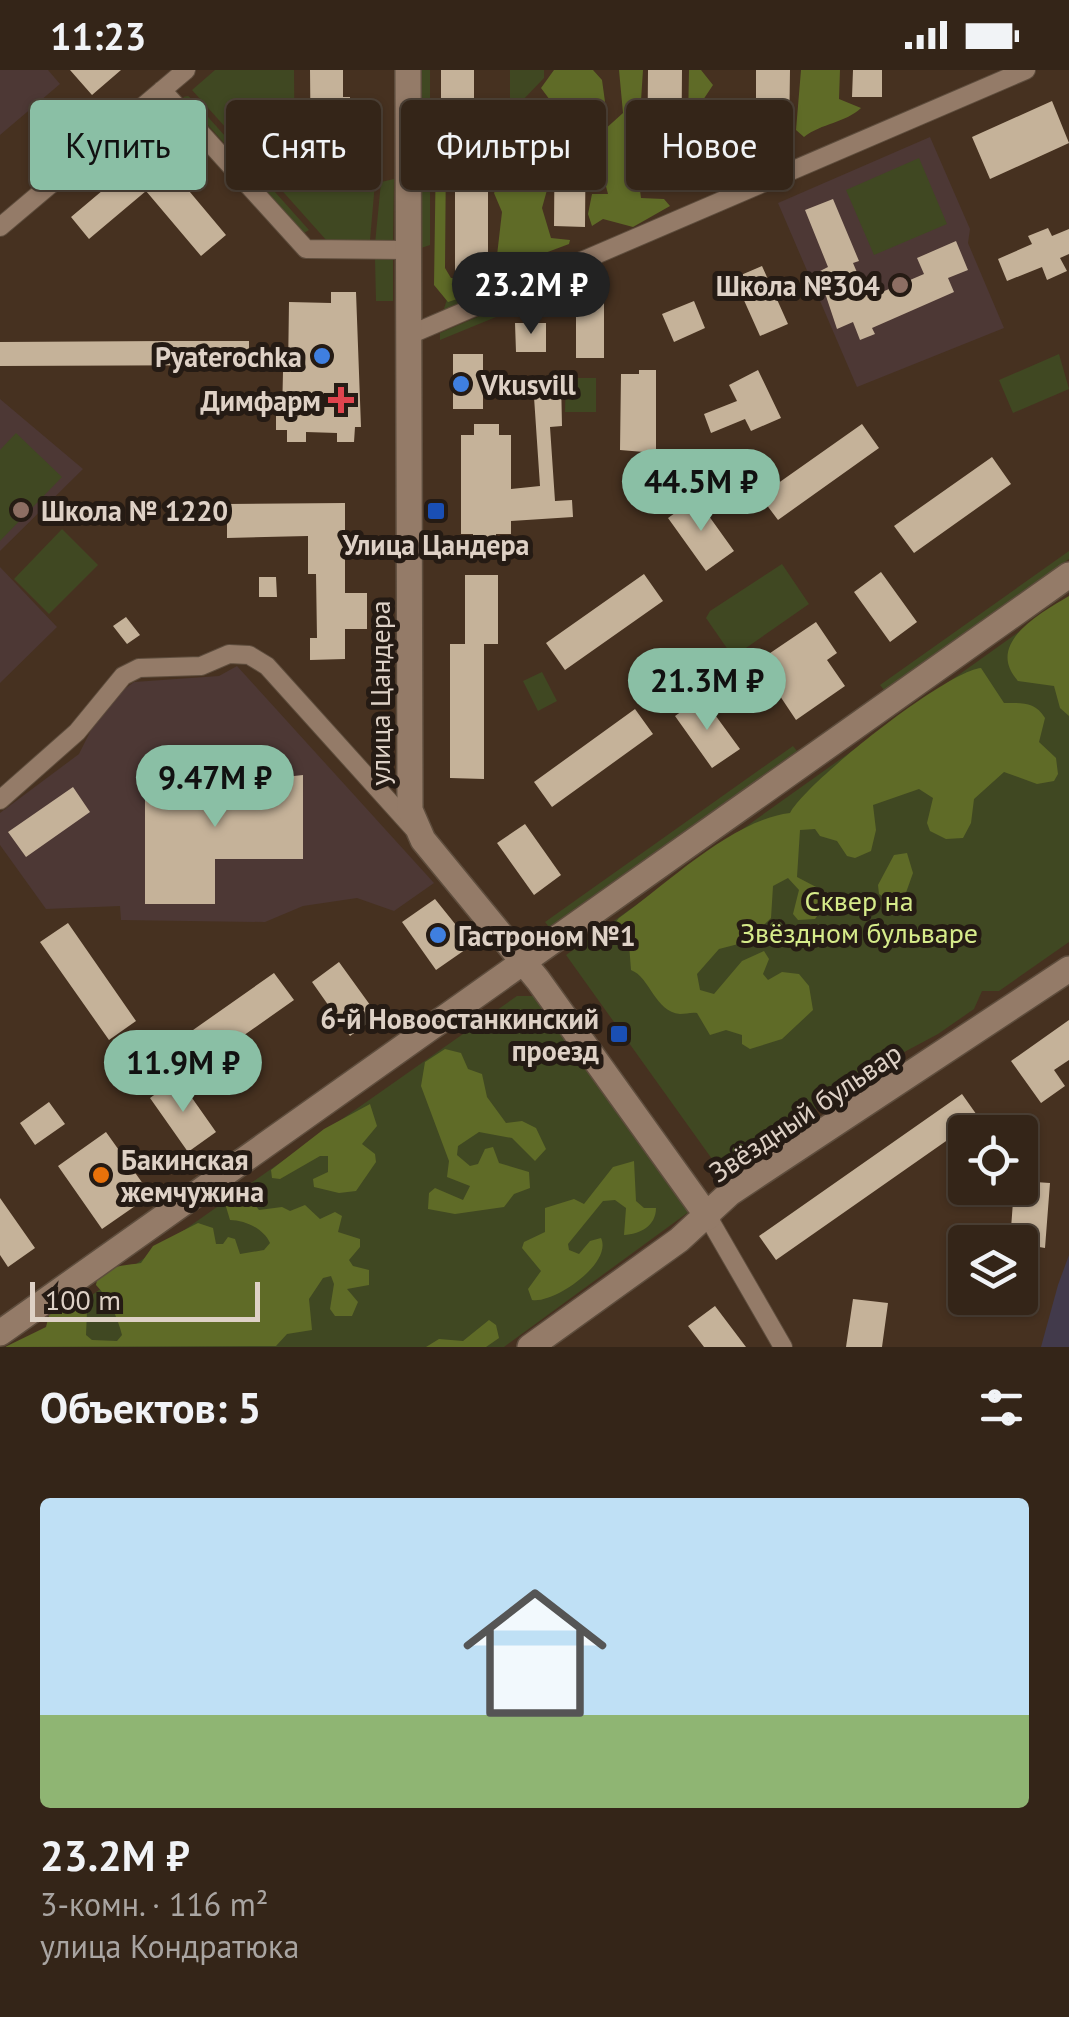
<!DOCTYPE html>
<html lang="ru">
<meta charset="utf-8">
<style>
body{margin:0;font-family:"PT Sans",sans-serif;background:#3c2d21;color:#f1f3f6;height:100vh;display:flex;flex-direction:column;font-size:38px;white-space:nowrap}
*{box-sizing:border-box;margin:0}
p{font-size:32px;color:#a9a5a2}
.icon{flex:none;width:55px;height:55px;fill:none;stroke:currentColor;stroke-width:2;stroke-linecap:round;stroke-linejoin:round}
.map{position:relative;height:1277px;overflow:hidden}
.drawer{display:flex;flex-direction:column;background:#342518;flex:1}
.drawer>*{flex:none}
.top-card{position:absolute;left:30px;top:30px;width:1010px;height:90px;display:flex;gap:20px}
.buttons{position:absolute;left:948px;top:1045px;display:grid;gap:20px}
.buttons a{display:grid;place-items:center;width:90px;height:90px;border-radius:10px;background:#342518;box-shadow:0 2px 8px #0004,0 0 0 2px #4e4237;font-size:50px}
.scale{position:absolute;left:30px;bottom:25px;width:230px;box-sizing:border-box;padding-left:10px;border:5px solid #ded1c6;border-top:0;font-size:28px;line-height:35px;white-space:nowrap;color:#ded1c6;-webkit-text-stroke:8px #251b14;paint-order:stroke}
.price{position:absolute;translate:-50% -85px;padding:0 22px;border-radius:35px;background:#8abfa5;color:#111;font-size:32px;line-height:65px;filter:drop-shadow(0 2px 5px #0008)}
.price::after{content:'';position:absolute;left:50%;top:60px;width:30px;height:22px;margin-left:-15px;background:inherit;clip-path:polygon(0 0,100% 0,50% 100%)}
.price.selected{background:#222;color:#fff}
ul{padding:0;list-style:none}
li{display:grid;align-content:center;gap:20px;height:530px;padding:0 40px}
li span{display:grid;place-items:center;height:310px;border-radius:10px;color:#555}
li>.icon{margin-inline-start:auto}
span .icon{width:180px;height:180px;fill:#fffc;stroke-width:1}
li b{font-size:42px}
h2{display:flex;justify-content:space-between;align-items:center;height:120px;padding:0 40px;font-size:42px}
.tag{padding:0 35px;border-radius:10px;background:#342518;box-shadow:0 2px 8px #0004,0 0 0 2px #4e4237;font-size:35px;line-height:90px}
.tag.selected{background:#8abfa5;color:#111}
.status{display:flex;justify-content:space-between;align-items:center;height:70px;padding:0 50px;background:#342518;direction:ltr}
.status svg{height:28px;fill:currentColor}
.map>svg:first-child{display:block}
.industrial{fill:#423a4b}
.education{fill:#4d3835}
.green{fill:#404822}
.forest{fill:#5f6b27}
.building{fill:#c5b299}
.lines{fill:none;stroke-linecap:round;stroke-linejoin:round}
.street-casing{stroke:#5e4d3d;stroke-width:20}
.secondary-casing{stroke:#5e4d3d;stroke-width:28}
.street{stroke:#947b68;stroke-width:18}
.secondary{stroke:#947b68;stroke-width:25}
.education-dot{fill:#8d6e63;stroke:#251b14;stroke-width:4}
.shop-dot{fill:#3f7fe0;stroke:#251b14;stroke-width:4}
.health-dot{fill:#e0444e;stroke:#251b14;stroke-width:4}
.transit-dot{fill:#1a4fb4;stroke:#251b14;stroke-width:4}
.food-dot{fill:#e8710a;stroke:#251b14;stroke-width:4}
.labels{text-anchor:middle;dominant-baseline:central;stroke-width:10;stroke-linejoin:round;paint-order:stroke}
.poi-label{font-size:28px;font-weight:bold;fill:#ded1c6;stroke:#251b14;text-anchor:end}
.street-label{font-size:28px;fill:#ded1c6;stroke:#251b14}
.park-label{font-size:28px;fill:#d6eb8a;stroke:#251b14}
</style>
<div class="status"><b>11:23</b><svg viewBox="0 0 49 12"><path d="M0 12V9h3v3zM5 12V6h3v6zM10 12V3h3v9zM15 12V0h3v12zM26 1h20v11H26zM47 4h2v5h-2z"/></svg></div>
<div class="map">
<svg width="1069" height="1277" viewBox="0 0 1069 1277">
<rect width="100%" height="100%" fill="#463120"/>
<!-- industrial -->
<path class="industrial" d="M1069,1185V1277H1041L1058,1215Z"/>
<!-- education -->
<path class="education" d="M0,0H48L60,14L0,65Z
M930,67L970,159L968,173L1004,258L857,317L778,133Z
M0,329L83,399L0,481Z
M0,497L57,557L0,613Z
M237,596L434,813L394,841L357,828L303,836L265,852L121,850L120,836L46,839L0,775V743L79,684L104,634L134,612L219,606Z"/>
<!-- green -->
<path class="green" d="M215,0H294L295,117L375,113L370,170L327,171L192,20Z
M421,0H430V175L421,178Z
M510,0H544V8L521,32L510,31Z
M188,26L192,29L309,160L304,163L183,27Z
M919,88L947,154L874,185L846,120Z
M394,109L393,172L375,174L381,112Z
M375,189H393V231H376Z
M524,193L529,205L443,242L448,226Z
M536,222L540,229L440,270V263Z
M1059,284L1069,319L1013,343L999,310Z
M566,308H596V342H565Z
M16,363L62,407L0,471V380Z
M62,459L98,495L49,544L14,509Z
M1069,481V489L884,620L880,615Z
M782,494L809,534L733,587L706,548L710,541Z
M1069,526V872L999,921H982L974,939L938,964L880,995L730,1097L717,1096L566,885Z
M542,602L557,631L538,641L523,611Z
M793,676L797,681L549,857L545,852Z
M517,926H535L690,1141L504,1277H18Z"/>
<!-- forest -->
<path class="forest" d="M554,0H593L602,10L606,39L592,41L588,29L550,30L541,18Z
M619,0H643L640,46L633,67L641,128L664,129L670,136L633,157L603,149L592,156L588,144L592,124H608L599,90L588,86L592,52L603,61L623,43Z
M689,0H701L713,15L701,33L718,44L704,53L705,78L727,89L728,99L687,107Z
M801,0H840L839,29L861,38C845,53 822,53 804,67L796,60Z
M546,35L545,97L530,116L547,120L542,138L551,168L570,170L569,174L513,195L496,194L502,142L494,123L500,113L515,111L499,95L496,83L510,62Z
M436,78L446,81L445,198L451,208H473L477,217L473,224L448,232L434,215Z
M1069,526V646L1060,638L1054,616L1018,611C984,573 1041,543 1069,526Z
M981,598L1004,633C1021,633 1035,631 1045,648L1039,672L1056,688L1058,704L1054,711L1037,714L1004,702L974,729L971,753L963,768L946,769L930,761L927,753L933,728L919,719L873,735L876,760L871,781L855,788L847,786L837,771L820,766L815,759L800,760L797,807L818,818L820,842L815,849L798,850L793,844L799,820L788,808L773,816L771,848L746,872L719,879L697,904L700,920L714,924L742,891L764,881L769,889L763,904L768,910L782,902L799,904L809,916L813,940L782,969L750,979L742,974V965L726,960L710,965L697,943C691,942 686,944 680,944C655,942 650,907 631,900L629,874L614,854L619,848C667,814 732,750 790,743C807,711 947,601 981,598Z
M907,783L913,803L903,831L891,832L879,824L878,815L894,785Z
M445,979L461,983L468,999L482,1004L487,1027L506,1053L522,1051L536,1058L546,1079L535,1091L512,1068L479,1062L458,1076L457,1085L470,1096L478,1094L485,1079L493,1077L499,1093L529,1102L530,1118L514,1124L504,1137L455,1144L428,1139L429,1123L435,1118L463,1130L470,1116L447,1107L449,1091L421,1016L425,992Z
M370,1034L377,1056L362,1074L375,1084L376,1092L356,1121L339,1123L314,1117L313,1109L328,1102V1086H320L280,1109L272,1108L271,1100L324,1059Z
M634,1091L636,1131L644,1138H656C656,1156 640,1164 624,1165L626,1138L615,1130L603,1131L568,1174L569,1180L579,1184L590,1171L601,1168C613,1193 554,1234 532,1230L528,1219L541,1201L522,1178L524,1172L545,1162V1138L574,1129L584,1134L613,1097Z
M237,1120L244,1121L259,1140L282,1137L290,1141L305,1135L320,1149L335,1142L342,1146L338,1162L360,1169V1177L349,1190L353,1196L369,1200V1215L347,1219L358,1232L352,1246H335L330,1239L334,1214L331,1206L323,1208L309,1229L312,1260L287,1264L276,1276L5,1277L46,1257L50,1241L82,1235L87,1241L86,1265L92,1270L117,1271L122,1265C118,1248 108,1227 96,1215C99,1195 124,1196 141,1193L153,1176L198,1153L213,1158L216,1174H223L228,1167L235,1169L240,1184L264,1180L270,1173C264,1159 245,1150 230,1150L224,1130Z
M489,1250L496,1255L499,1268L486,1277H426L439,1269L463,1271Z"/>
<!-- building -->
<path class="building" d="M70,0H121L92,25Z
M310,0H343V27H350V47H344V101H311Z
M441,0H474V82H488V201H455V68H441Z
M648,0H682L681,117L647,116Z
M756,0H790L789,68H756Z
M853,0H882V27H852Z
M1052,31L1069,73L990,109L972,67Z
M555,36H586L585,157L554,156Z
M153,78L226,165L201,186L146,121L89,169L71,147Z
M833,129L859,191L853,193L868,228L924,204L917,188L956,171L968,200L948,208L954,222L872,258L875,264L860,270L853,252L837,259L818,202L828,197L805,140Z
M1048,158L1052,166L1069,159V184L1060,188L1067,201L1047,210L1042,197L1007,211L998,189L1032,174L1028,166Z
M762,196L788,254L760,266L734,208Z
M331,222H356L361,357H355L354,372H337V363L306,362V372H287V360H276V345H282L283,302H288L289,232L331,233Z
M576,229H604V288H576Z
M694,231L705,258L674,272L662,244Z
M515,253H546V282H516Z
M167,271H249V295L0,296V272Z
M453,284H483V339H453Z
M639,300H656V383L620,380L621,304H639Z
M758,300L781,348L751,361L745,349L711,363L704,344L737,331L729,315Z
M561,309L562,356L550,357L555,431L572,430L573,447L511,451V464H496V470H473V464H461V365H474V354H499V365H511V419L540,416L534,327H513V310Z
M862,354L879,378L778,450L760,426Z
M992,387L1011,414L914,483L894,456Z
M696,428L734,481L706,501L668,448Z
M345,433V523H367V559H345V589L310,590V568H317L316,504H308V466L227,468V434Z
M881,502L917,552L890,572L854,522Z
M644,504L663,531L565,600L546,573Z
M465,505H498V574H484V709L450,708V574H465Z
M259,507H276L277,527H259Z
M126,547L140,565L127,574L113,556Z
M816,552L837,583L827,590L845,616L796,650L778,623L766,631L745,600Z
M702,627L740,679L712,698L675,646Z
M635,639L653,664L552,737L534,712Z
M145,705H257V710L303,705V789H215V834H145Z
M73,717L90,742L26,787L8,762Z
M525,754L561,805L534,825L497,773Z
M435,829L472,875L436,900L402,852Z
M68,853L136,951L109,970L40,872Z
M339,892L378,946L350,966L312,912Z
M274,903L294,930L196,999L176,972Z
M1069,950V990L1054,1000L1065,1016L1041,1033L1011,991Z
M178,1008L216,1062L188,1082L150,1028Z
M962,1024L979,1048L776,1190L759,1166Z
M49,1032L65,1054L35,1075L20,1053Z
M106,1062L151,1125L102,1159L58,1096Z
M1020,1111L1050,1113L1045,1178L1010,1172L1014,1118H1020Z
M0,1128L35,1178L8,1197L0,1185Z
M853,1229L888,1233L882,1277H846Z
M715,1236L746,1277H704L688,1256Z"/>
<g class="lines">
<defs>
<path id="street" d="M162,20L306,179L407,180
M0,157L186,0
M407,266L1026,0
M0,730L77,662L123,606L139,598L201,596L229,584L249,585L267,596L413,758
M708,1147L783,1277"/>
<path id="secondary" d="M408,0L410,740L423,770L538,910L708,1147
M0,1263L1069,505
M530,1277L679,1170L730,1123L1069,899"/>
</defs>
<!-- street casing -->
<use href="#street" class="street-casing"/>
<!-- secondary casing -->
<use href="#secondary" class="secondary-casing"/>
<!-- street -->
<use href="#street" class="street"/>
<!-- secondary -->
<use href="#secondary" class="secondary"/>
</g>
<!-- markers -->
<g class="education-dot">
<circle cx="900" cy="215" r="10"/>
<circle cx="21" cy="440" r="10"/>
</g>
<g class="shop-dot">
<circle cx="322" cy="286" r="10"/>
<circle cx="461" cy="314" r="10"/>
<circle cx="438" cy="865" r="10"/>
</g>
<path class="health-dot" d="M336 315h10v10h10v10h-10v10h-10v-10h-10v-10h10z"/>
<g class="transit-dot">
<rect x="426" y="431" width="20" height="20" rx="5"/>
<rect x="609" y="954" width="20" height="20" rx="5"/>
</g>
<circle class="food-dot" cx="101" cy="1105" r="10"/>
<g class="labels">
<!-- poi labels -->
<g class="poi-label">
<text x="880" y="215">Школа №304</text>
<text x="302" y="286">Pyaterochka</text>
<text x="481" y="314" text-anchor="start">Vkusvill</text>
<text x="321" y="330">Димфарм</text>
<text x="41" y="440" text-anchor="start">Школа № 1220</text>
<text x="436" y="474" text-anchor="middle">Улица Цандера</text>
<text x="458" y="865" text-anchor="start">Гастроном №1</text>
<text x="599" y="948">6-й Новоостанкинский<tspan x="599" dy="32">проезд</tspan></text>
<text x="121" y="1089" text-anchor="start">Бакинская<tspan x="121" dy="32">жемчужина</tspan></text>
</g>
<!-- street labels -->
<g class="street-label">
<text transform="translate(379 623) rotate(-90)">улица Цандера</text>
<text transform="translate(805 1042) rotate(-34)">Звёздный бульвар</text>
</g>
<!-- park labels -->
<g class="park-label">
<text x="859" y="830">Сквер на<tspan x="859" dy="32">Звёздном бульваре</tspan></text>
</g>
</g>
</svg>
<div class="buttons">
<a><svg class="icon" aria-label="locate" viewBox="0 0 24 24"><circle cx="12" cy="12" r="6"/><path d="M12 2v4M12 18v4M2 12h4M18 12h4"/></svg></a>
<a><svg class="icon" aria-label="layers" viewBox="0 0 24 24"><path d="M12 4l9 5-9 5-9-5zM3 14l9 5 9-5"/></svg></a>
</div>
<div class="scale">100 m</div>
<b class="price selected" style="left:531px;top:267px">23.2M ₽</b>
<b class="price" style="left:701px;top:464px">44.5M ₽</b>
<b class="price" style="left:707px;top:663px">21.3M ₽</b>
<b class="price" style="left:215px;top:760px">9.47M ₽</b>
<b class="price" style="left:183px;top:1045px">11.9M ₽</b>
<div class="top-card">
<a class="tag selected">Купить</a>
<a class="tag">Снять</a>
<a class="tag">Фильтры</a>
<a class="tag">Новое</a>
</div>
</div>
<section class="drawer">
<h2>Объектов: 5<svg class="icon" aria-label="filters" viewBox="0 0 24 24"><path d="M4 7h16M4 17h16"/><circle cx="9" cy="7" r="2"/><circle cx="15" cy="17" r="2"/></svg></h2>
<ul>
<li><span style="background:linear-gradient(#bfe0f5 70%,#8fb573 0)"><svg class="icon" aria-label="home" viewBox="0 0 24 24"><path d="M3 11l9-7 9 7M6 9v11h12V9"/></svg></span><div><b>23.2M ₽</b><p>3-комн. · 116 m²</p><p>улица Кондратюка</p></div></li>
</ul>
</section>
